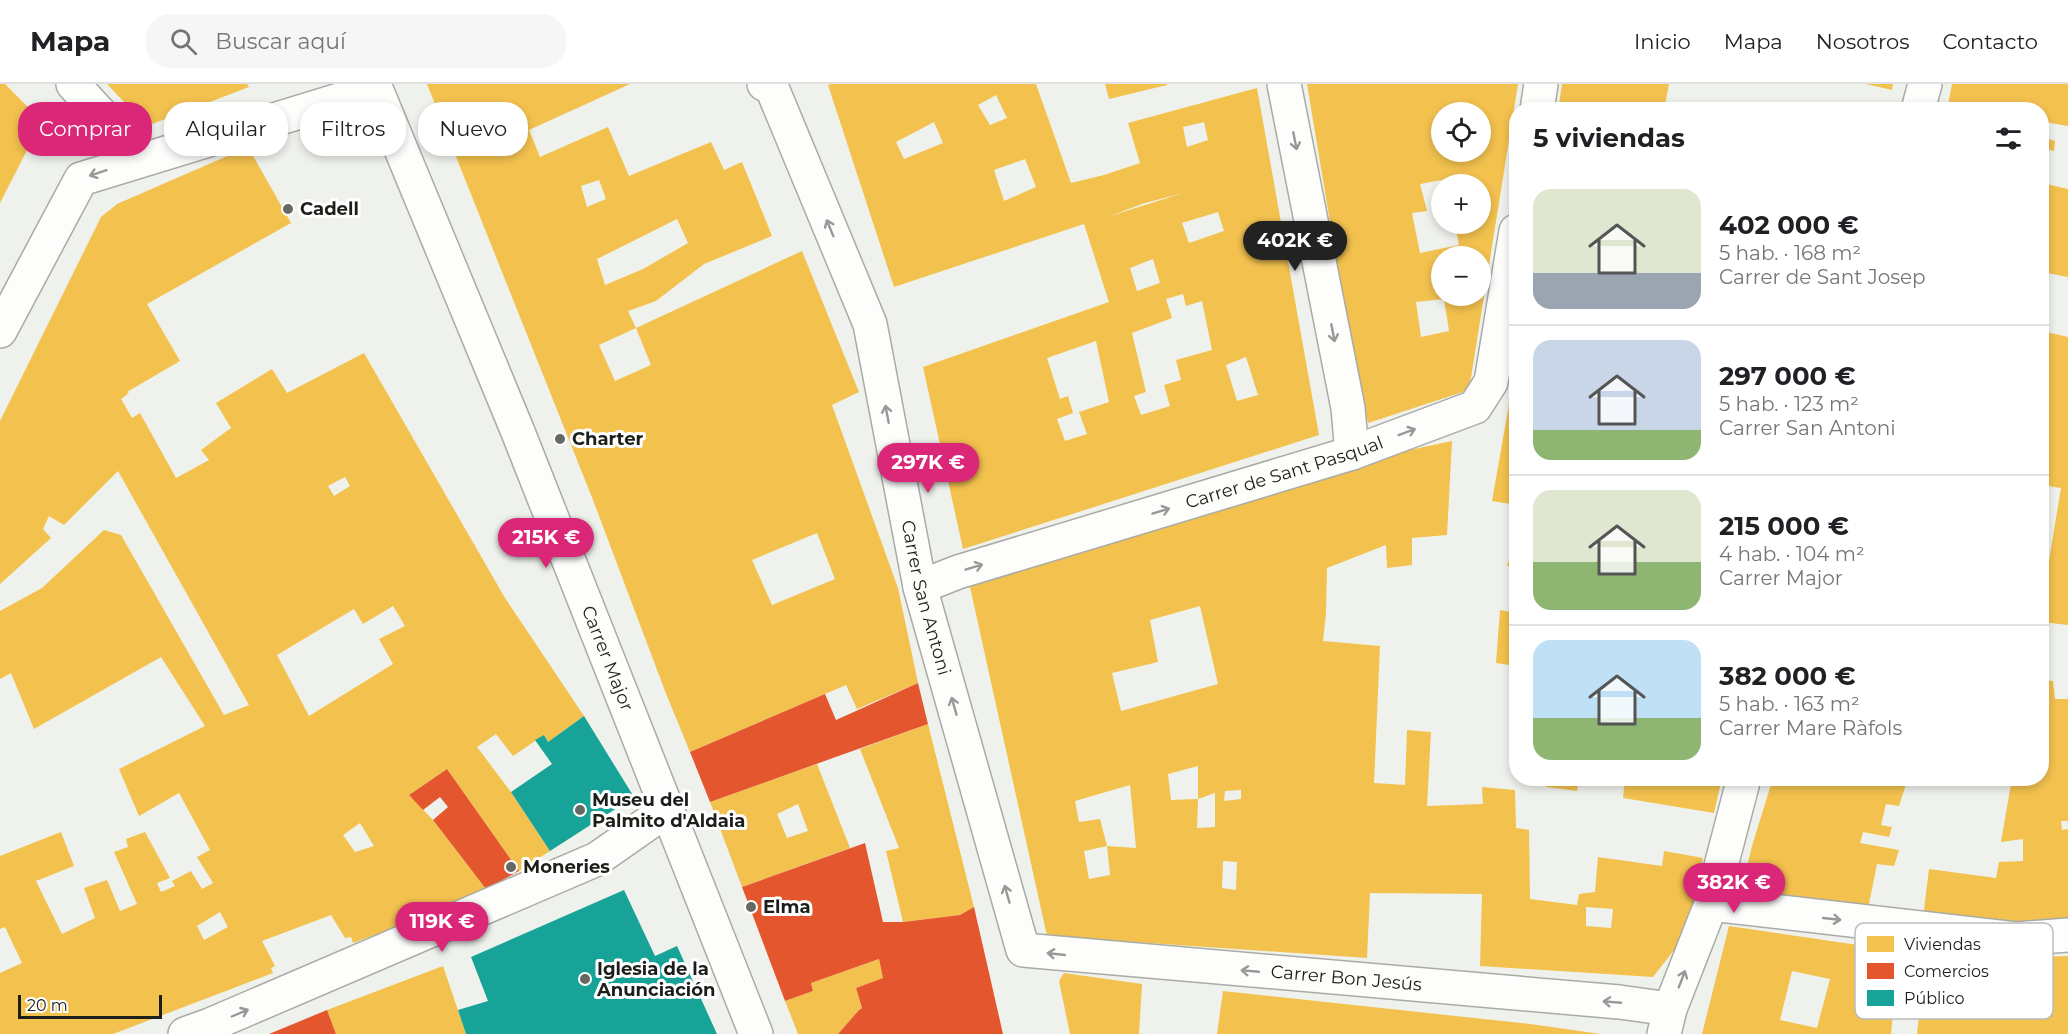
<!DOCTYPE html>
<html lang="es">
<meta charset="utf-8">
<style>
body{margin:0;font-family:Montserrat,sans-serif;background:#f6f6f6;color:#202124;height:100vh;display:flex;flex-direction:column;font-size:22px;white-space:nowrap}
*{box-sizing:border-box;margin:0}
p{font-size:20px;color:#757577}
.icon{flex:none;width:33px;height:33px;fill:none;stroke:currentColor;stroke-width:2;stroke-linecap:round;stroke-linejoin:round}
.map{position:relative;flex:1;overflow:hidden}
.details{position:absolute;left:1509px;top:18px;width:540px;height:684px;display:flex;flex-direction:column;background:#fff;border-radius:24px;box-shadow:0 3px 9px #0003}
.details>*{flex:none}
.banner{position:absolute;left:18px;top:18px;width:570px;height:54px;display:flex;gap:12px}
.controls{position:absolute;left:1431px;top:18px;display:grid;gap:12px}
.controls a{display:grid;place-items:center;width:60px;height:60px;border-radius:50%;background:#fff;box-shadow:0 3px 9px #0003;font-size:30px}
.scale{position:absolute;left:18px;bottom:15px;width:144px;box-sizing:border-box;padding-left:6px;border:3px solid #1b1e19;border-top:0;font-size:16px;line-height:21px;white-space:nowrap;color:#1b1e19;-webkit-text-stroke:4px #fff;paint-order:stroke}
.price{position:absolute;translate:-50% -51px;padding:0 14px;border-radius:21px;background:#db2777;color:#fff;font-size:20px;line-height:39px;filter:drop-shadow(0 2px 3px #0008)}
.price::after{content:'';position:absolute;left:50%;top:36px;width:18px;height:14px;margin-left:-9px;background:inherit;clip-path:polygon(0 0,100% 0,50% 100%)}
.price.current{background:#222;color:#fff}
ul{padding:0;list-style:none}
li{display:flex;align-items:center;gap:18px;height:150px;padding:0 24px}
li+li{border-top:2px solid #e0e0e0}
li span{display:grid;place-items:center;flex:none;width:168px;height:120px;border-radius:18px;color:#555}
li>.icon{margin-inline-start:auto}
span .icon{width:72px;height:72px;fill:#fffc;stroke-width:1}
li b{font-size:26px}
h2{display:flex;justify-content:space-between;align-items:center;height:72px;padding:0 24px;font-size:26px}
.pill{padding:0 21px;border-radius:24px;background:#fff;box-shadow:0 3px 9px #0003;font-size:21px;line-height:54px}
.pill.current{background:#db2777;color:#fff}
header{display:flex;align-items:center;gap:36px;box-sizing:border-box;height:84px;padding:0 30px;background:#fff;border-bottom:2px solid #e0e0e0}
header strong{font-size:28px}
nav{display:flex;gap:33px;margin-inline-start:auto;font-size:21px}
.search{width:420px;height:54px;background:#f6f6f6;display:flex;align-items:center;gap:15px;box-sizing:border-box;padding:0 21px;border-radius:24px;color:#757577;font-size:22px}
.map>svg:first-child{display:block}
.homes{fill:#f2c14e;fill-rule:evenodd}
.shops{fill:#e4572e}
.public{fill:#17a398}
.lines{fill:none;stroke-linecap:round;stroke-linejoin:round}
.street-casing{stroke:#a8aba6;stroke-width:36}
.secondary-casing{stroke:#a8aba6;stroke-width:36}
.street{stroke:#fdfdfc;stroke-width:33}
.secondary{stroke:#fdfdfc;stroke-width:33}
.oneway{stroke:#979996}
.poi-dot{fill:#656863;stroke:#fff;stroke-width:2}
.labels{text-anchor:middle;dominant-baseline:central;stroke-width:6;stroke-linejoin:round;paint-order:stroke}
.poi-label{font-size:18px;font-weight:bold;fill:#1b1e19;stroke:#fff;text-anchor:start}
.street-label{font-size:18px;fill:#1b1e19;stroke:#fff}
.key{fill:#fff;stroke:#bbbcba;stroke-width:1.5}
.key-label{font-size:16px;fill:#1b1e19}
</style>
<header>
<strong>Mapa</strong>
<div class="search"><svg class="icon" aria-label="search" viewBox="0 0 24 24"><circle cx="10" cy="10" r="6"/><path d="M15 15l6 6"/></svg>Buscar aquí</div>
<nav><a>Inicio</a><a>Mapa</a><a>Nosotros</a><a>Contacto</a></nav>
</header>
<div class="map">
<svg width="2068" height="950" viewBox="0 0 2068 950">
<rect width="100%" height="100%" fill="#eff2ec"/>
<!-- homes -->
<path class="homes" d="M0,0H5L42,37L0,119Z
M107,0H247L249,3L147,42Z
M427,0H630L529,46L540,73L608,43L629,92L711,58L724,86L742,78L772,152L704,180L656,217L628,227L636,244L599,261L615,297L651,281L636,244L802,167L859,308L832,321L898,504L918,599L857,625L846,601L690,668L665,607L593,416ZM599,96L606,115L587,123L581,102ZM677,135L688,159L643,185L605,201L597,175ZM817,449L835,495L772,521L752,476Z
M831,0H1036L1071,99L1104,91L1140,79L1128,39L1257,4L1319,351L963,465L923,283L1109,218L1084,140L894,203L828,1ZM996,11L1007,34L990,41L978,21ZM934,38L943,59L904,75L896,58ZM1204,38L1208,56L1187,63L1183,43ZM1025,75L1036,103L1004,117L994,86ZM1183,109L1107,133L1145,119ZM1218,128L1224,147L1189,159L1182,139ZM1153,175L1160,199L1137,207L1130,184ZM1183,210L1186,222L1202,217L1212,266L1176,276L1181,296L1164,301L1170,322L1141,331L1134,312L1146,308L1132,249L1172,234L1166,215ZM1096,257L1109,318L1079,328L1087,350L1065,357L1057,335L1073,329L1068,312L1060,315L1047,274ZM1246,273L1258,311L1237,317L1226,281Z
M1105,0H1167V1L1109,15Z
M1307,0H1518L1469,306L1368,339L1340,198ZM1442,28H1480V68H1442ZM1447,95L1448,100H1480V140H1455L1459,161L1420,169L1412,129L1427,127L1420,100ZM1442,172H1480V212H1442ZM1444,215L1449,247L1421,253L1416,218Z
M1562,0H1669L1664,26H1558Z
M1866,0H1893L1892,6Z
M1952,0H2068V42L2044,38L2043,51H2042V26H1947Z
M2042,53L2055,57L2054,67L2042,64Z
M248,63L291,139L147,220L180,277L127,308L129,309L121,315L132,334L140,329L176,394L209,376L201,366L231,344L216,319L272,285L287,309L364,269L505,514L584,632L548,658L544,651L513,672L496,650L477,663L511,708L550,767L519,787L447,685L409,711L433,736L486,805L434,829L353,859L351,853L345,854L331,831L262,857L275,882L271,884L273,889L113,950H0V889L22,879L5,843L0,845V772L61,748L74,782L36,797L62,850L95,834L84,804L107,796L120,827L137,820L114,768L128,763L126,755L145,748L170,794L157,799L161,808L175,802L172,797L191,787L202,805L213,799L197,773L210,766L179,709L139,732L119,685L205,642L161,573L34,645L11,589L0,595V527L42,504L104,446L121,451L224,631L249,621L118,387L64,441L49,432L43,445L51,454L0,500V337L101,133L117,120ZM345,393L350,402L334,412L328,402ZM393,522L405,542L379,555L393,580L309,632L277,571L354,525L363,540ZM360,739L374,762L355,768L343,751ZM220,828L228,843L204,856L197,842Z
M2042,99L2068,105V193L2042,188Z
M2042,247L2068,253V541L2042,538V519L2061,404L2042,401Z
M1515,286L1516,287V421L1492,417Z
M1452,357L1447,451L1412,454V481L1387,484L1386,461L1327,484L1326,529L1323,557L1380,562L1374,699L1405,701L1407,646L1431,648L1427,722L1483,720L1482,703L1515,706L1516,744L1529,746L1530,815L1577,821L1579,810L1595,808L1598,773L1662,782L1664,767L1703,774L1685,852L1653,893L1480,882L1482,810L1370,809L1367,874L1047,852L970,503L1386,371ZM1200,522L1218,600L1121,627L1112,589L1158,578L1150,536ZM1198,682V715L1215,709V743L1197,744L1198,715L1171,716L1168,690ZM1130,701L1136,764L1107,762L1110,791L1089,795L1084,767L1107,762L1100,735L1079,738L1075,717ZM1241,706V715L1224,717L1225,707ZM1223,777L1237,778L1236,806L1222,804ZM1586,823L1613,825L1611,844L1586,842Z
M1516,451V483L1507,482Z
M1500,526L1516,529V582L1496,579Z
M2042,596L2053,597L2055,615H2068V737H2061L2062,746L2068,745V837L1988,839L1923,834L1929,785L1996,794L1999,778L2023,777V755L2001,758L2012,694H2042V648H2049V619H2042Z
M928,640L974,823L960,831L903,838L886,767L899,764L860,665Z
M817,680L850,764L742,803L710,718ZM798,720L808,747L787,754L777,730Z
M1548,694H1579L1577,707L1546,703Z
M1625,694H1722L1714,729L1623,714Z
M1773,694H1924L1923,698L1907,697L1899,722L1886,720L1881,741L1892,743L1889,753L1863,748L1860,759L1899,766L1894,782L1877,780L1867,830L1741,807L1752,762Z
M1729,842L1960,876L2068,872V950H1917L1919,933L1893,929L1891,950H1702ZM1792,887L1830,895L1817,944L1780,936Z
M879,875L883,894L856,904L862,924L859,926L838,950H798L785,917L813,907L811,899Z
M443,882L466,950H336L327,926Z
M1064,889L1142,900L1139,950H1070L1059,897Z
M1223,907L1530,940L1601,950H1217Z"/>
<!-- shops -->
<path class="shops" d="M918,599L928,640L710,718L690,668L825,610L836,636Z
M447,685L519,787L486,805L433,736L448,723L440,713L423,726L409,711Z
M865,759L883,838H903L960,831L974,823L1003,950H838L859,926L862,924L856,904L883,894L879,875L811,899L813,907L785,917L742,803Z
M327,926L336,950H269Z"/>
<!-- public -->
<path class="public" d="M584,632L634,713L550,767L511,708L552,680L535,656L544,651L548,658Z
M624,806L655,872L677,862L717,950H466L458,926L488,917L471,873Z"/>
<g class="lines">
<defs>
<g id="street">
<path d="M73,0L142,75"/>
<path id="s1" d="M764,0L772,4L870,240L920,503L1023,866L1619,918L1670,925"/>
<path d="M1284,0L1348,324L1352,369"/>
<path d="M1537,26L1541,0"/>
<path d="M1918,26L1925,0"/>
<path d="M0,247L81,95L375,5"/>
<path id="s2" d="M920,503L958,488L1352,369L1475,323L1491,298L1516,147"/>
<path d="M1711,820L2016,855L2068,851"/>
<path d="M1664,950L1670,925L1711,820L1744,694"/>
</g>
<g id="secondary">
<path id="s3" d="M374,0L518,348L756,950"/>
<path d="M185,950L210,941L597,775L667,726"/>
</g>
</defs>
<!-- street casing -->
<use href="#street" class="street-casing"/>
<!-- secondary casing -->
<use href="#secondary" class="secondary-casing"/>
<!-- street -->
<use href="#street" class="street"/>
<!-- secondary -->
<use href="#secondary" class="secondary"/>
</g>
<!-- one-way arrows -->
<defs><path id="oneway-shaft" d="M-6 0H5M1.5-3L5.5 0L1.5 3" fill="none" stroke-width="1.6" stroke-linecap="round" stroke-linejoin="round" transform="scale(1.5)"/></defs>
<g class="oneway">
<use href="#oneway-shaft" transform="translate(1295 57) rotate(79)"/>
<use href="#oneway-shaft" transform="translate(98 89) rotate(162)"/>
<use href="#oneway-shaft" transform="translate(830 144) rotate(-112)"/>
<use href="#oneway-shaft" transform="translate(1333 249) rotate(79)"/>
<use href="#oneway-shaft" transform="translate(887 330) rotate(-101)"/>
<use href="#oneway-shaft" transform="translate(1407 348) rotate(-20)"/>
<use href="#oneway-shaft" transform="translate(1161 427) rotate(-17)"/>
<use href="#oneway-shaft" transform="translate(974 483) rotate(-17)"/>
<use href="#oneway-shaft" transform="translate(954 622) rotate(-106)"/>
<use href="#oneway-shaft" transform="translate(1007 810) rotate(-106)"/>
<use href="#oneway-shaft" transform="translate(1832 835) rotate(6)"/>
<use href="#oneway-shaft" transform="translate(1056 870) rotate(-174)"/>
<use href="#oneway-shaft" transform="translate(1250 887) rotate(-175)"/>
<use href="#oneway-shaft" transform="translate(1682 895) rotate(-69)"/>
<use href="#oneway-shaft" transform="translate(1612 918) rotate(-175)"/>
<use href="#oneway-shaft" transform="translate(240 929) rotate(-23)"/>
</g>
<!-- markers -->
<g class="poi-dot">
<circle cx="288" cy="125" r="6"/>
<circle cx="560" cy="355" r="6"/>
<circle cx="580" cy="726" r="6"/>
<circle cx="511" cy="783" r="6"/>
<circle cx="751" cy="823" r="6"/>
<circle cx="585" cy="895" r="6"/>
</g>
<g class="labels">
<!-- poi labels -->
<g class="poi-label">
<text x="300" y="125">Cadell</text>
<text x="572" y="355">Charter</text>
<text x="592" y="716">Museu del<tspan x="592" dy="21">Palmito d'Aldaia</tspan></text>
<text x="523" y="783">Moneries</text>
<text x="763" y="823">Elma</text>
<text x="597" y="885">Iglesia de la<tspan x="597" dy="21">Anunciación</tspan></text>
</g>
<!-- street labels -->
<g class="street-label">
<text stroke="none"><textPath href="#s2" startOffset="382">Carrer de Sant Pasqual</textPath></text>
<text stroke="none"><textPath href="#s1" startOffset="544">Carrer San Antoni</textPath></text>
<text stroke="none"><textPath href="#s3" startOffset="620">Carrer Major</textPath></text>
<text stroke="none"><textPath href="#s1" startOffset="1234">Carrer Bon Jesús</textPath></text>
</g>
</g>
<!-- legend -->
<rect x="1855" y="839" width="198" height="96" rx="9" class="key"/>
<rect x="1867" y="852" width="27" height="16" fill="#f2c14e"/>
<rect x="1867" y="879" width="27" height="16" fill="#e4572e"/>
<rect x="1867" y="906" width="27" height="16" fill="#17a398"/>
<g class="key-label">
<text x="1904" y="866">Viviendas</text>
<text x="1904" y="893">Comercios</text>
<text x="1904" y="920">Público</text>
</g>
</svg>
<div class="controls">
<a><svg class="icon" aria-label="locate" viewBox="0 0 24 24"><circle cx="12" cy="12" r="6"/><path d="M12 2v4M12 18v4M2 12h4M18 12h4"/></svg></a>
<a>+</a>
<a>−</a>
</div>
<div class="scale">20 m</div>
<b class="price current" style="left:1295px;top:188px">402K €</b>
<b class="price" style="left:928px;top:410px">297K €</b>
<b class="price" style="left:546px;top:485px">215K €</b>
<b class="price" style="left:1734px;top:830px">382K €</b>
<b class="price" style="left:442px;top:869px">119K €</b>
<div class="banner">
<a class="pill current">Comprar</a>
<a class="pill">Alquilar</a>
<a class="pill">Filtros</a>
<a class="pill">Nuevo</a>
</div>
<section class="details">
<h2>5 viviendas<svg class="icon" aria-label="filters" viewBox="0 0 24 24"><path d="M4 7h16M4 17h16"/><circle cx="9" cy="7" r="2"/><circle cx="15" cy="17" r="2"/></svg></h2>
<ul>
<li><span style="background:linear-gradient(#dfe7d0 70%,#9aa5b1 0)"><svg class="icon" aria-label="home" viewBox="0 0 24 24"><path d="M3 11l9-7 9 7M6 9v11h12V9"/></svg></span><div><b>402 000 €</b><p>5 hab. · 168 m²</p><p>Carrer de Sant Josep</p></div></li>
<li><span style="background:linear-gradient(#c9d6e8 75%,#8fb573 0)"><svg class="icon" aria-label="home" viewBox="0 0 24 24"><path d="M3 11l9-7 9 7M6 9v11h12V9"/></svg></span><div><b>297 000 €</b><p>5 hab. · 123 m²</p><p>Carrer San Antoni</p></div></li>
<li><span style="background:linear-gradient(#dfe7d0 60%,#8fb573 0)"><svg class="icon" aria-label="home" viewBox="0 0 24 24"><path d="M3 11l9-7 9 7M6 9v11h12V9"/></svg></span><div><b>215 000 €</b><p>4 hab. · 104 m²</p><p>Carrer Major</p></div></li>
<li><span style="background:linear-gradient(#bfe0f5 65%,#8fb573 0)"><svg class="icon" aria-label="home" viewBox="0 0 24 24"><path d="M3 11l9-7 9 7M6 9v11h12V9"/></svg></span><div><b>382 000 €</b><p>5 hab. · 163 m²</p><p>Carrer Mare Ràfols</p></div></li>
</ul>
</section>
</div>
